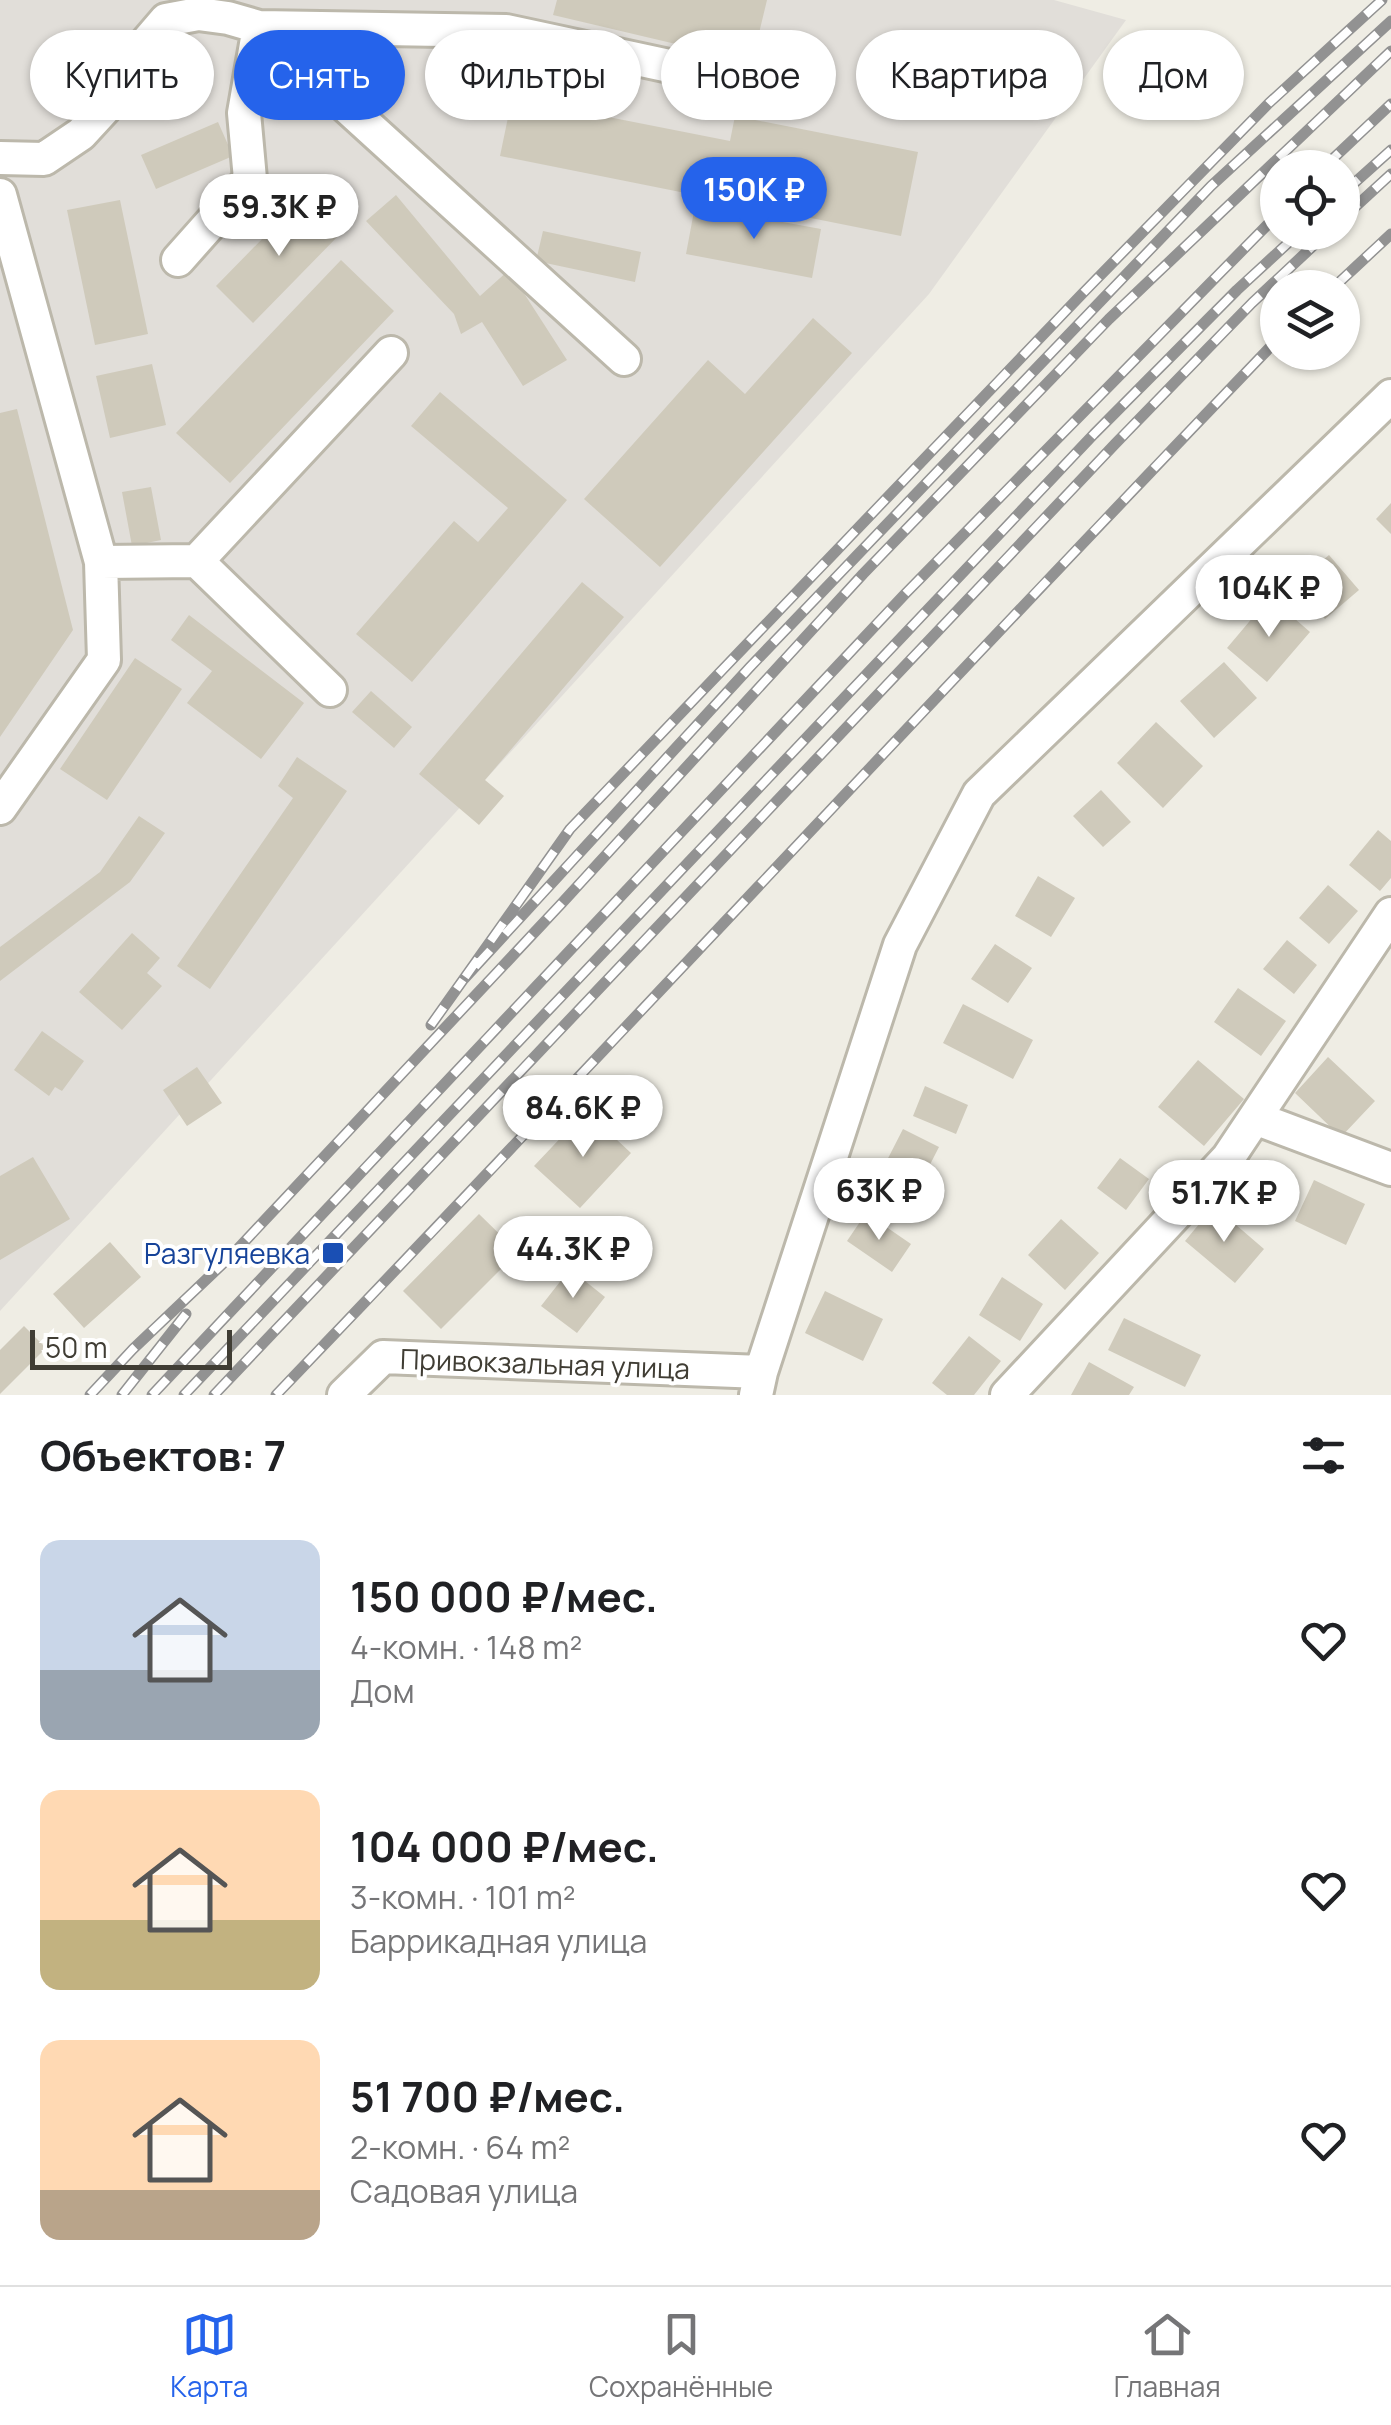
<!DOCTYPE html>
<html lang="ru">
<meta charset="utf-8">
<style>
body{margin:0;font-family:Manrope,sans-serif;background:#f2f2f2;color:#202124;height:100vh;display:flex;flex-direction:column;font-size:38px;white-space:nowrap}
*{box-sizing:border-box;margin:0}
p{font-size:32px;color:#757577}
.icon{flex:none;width:55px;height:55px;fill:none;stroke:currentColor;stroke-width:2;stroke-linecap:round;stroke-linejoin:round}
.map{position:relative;height:1395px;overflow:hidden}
.sheet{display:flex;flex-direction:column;background:#fff;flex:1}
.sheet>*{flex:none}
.hud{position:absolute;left:30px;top:30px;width:1332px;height:90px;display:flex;gap:20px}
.controls{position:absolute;left:1260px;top:150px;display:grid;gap:20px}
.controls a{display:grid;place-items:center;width:100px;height:100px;border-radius:50%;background:#fff;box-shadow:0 2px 8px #0004;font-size:50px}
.scale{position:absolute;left:30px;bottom:25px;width:202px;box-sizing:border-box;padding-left:10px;border:5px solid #403d34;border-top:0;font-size:28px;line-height:35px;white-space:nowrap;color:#403d34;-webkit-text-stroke:8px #fff;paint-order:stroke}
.price{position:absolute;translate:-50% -85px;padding:0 22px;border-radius:35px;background:#fff;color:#222;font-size:32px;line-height:65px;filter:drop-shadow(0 2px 5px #0008)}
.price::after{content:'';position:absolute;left:50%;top:60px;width:30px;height:22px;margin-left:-15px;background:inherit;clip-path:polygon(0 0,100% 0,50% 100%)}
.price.active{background:#2563eb;color:#fff}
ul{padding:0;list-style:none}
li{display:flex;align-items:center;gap:30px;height:250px;padding:0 40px}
li span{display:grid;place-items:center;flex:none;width:280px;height:200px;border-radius:20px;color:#555}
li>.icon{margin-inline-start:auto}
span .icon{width:120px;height:120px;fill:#fffc;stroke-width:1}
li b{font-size:42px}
h2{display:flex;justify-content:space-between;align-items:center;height:120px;padding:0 40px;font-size:42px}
.chip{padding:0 35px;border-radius:45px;background:#fff;box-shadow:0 2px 8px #0004;font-size:35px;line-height:90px}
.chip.active{background:#2563eb;color:#fff}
.tabs{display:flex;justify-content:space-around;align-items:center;height:140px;border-top:2px solid #e0e0e0;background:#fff;font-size:28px;color:#757577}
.tabs a{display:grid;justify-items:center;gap:5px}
.tabs .active{color:#2563eb}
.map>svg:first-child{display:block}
.industrial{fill:#e1ded9}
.building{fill:#cfcabb}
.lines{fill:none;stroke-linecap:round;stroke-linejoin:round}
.minor-casing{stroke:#bcb8ab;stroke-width:38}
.minor{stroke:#fff;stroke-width:32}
.rail-casing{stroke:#929292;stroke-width:11}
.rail{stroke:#fff;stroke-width:8;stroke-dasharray:22;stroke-linecap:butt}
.transit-dot{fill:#1a4fb4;stroke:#fff;stroke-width:4}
.labels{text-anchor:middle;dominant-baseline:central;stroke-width:8;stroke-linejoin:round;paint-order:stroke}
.transit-label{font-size:28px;fill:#164399;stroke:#fff;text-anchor:end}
.street-label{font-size:28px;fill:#403d34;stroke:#fff}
</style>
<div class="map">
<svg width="1391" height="1395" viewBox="0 0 1391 1395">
<rect width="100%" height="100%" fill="#efede4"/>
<!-- industrial -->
<path class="industrial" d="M0,0H1054L1126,20L929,294L0,1311Z"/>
<!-- building -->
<path class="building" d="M557,0H767L752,62L553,15Z
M512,98L730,141L735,116L918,152L901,236L500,156Z
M218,122L233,156L156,189L141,155Z
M305,195L342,232L253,323L216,286Z
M396,195L480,296L509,270L567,360L523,386L482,322L461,334L454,314L366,221Z
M120,200L148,334L95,345L67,210Z
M695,206L821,229L812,278L686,254Z
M543,231L641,252L635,282L536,261Z
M341,260L394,311L230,483L176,433Z
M813,318L852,353L660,567L584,499L708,360L745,394Z
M152,364L166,425L110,438L96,376Z
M440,392L567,500L412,682L356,634L454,521L478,542L508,508L411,426Z
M17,409L73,630L0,737V413Z
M151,487L161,540L132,546L122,492Z
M1391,503V534L1376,519Z
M1329,555L1359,590L1325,619L1296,583Z
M582,582L624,617L485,780L504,796L479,825L419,774Z
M1270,597L1310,632L1267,682L1227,648Z
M189,615L304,703L261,759L187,703L212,671L171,640Z
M135,658L182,689L107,800L60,769Z
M1224,662L1257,698L1214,738L1180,701Z
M371,691L412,727L394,748L352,712Z
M1156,722L1203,766L1163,808L1117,763Z
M297,757L347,791L210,989L177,966L293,798L278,786Z
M1101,790L1131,822L1103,847L1073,816Z
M139,816L165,833L130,882L0,981V947L100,872Z
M1378,830L1391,841V878L1380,891L1349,865Z
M1038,876L1075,898L1051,937L1015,916Z
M1328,885L1358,911L1329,944L1299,918Z
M132,933L160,958L147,973L162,986L122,1030L79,992Z
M1287,940L1317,965L1294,994L1263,969Z
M995,944L1032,968L1008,1003L971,979Z
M1238,988L1286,1021L1261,1056L1214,1022Z
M963,1004L1033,1040L1013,1079L943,1043Z
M42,1031L84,1061L62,1091L55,1087L49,1096L14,1070Z
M1328,1057L1375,1101L1341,1137L1295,1093Z
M1198,1060L1244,1099L1204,1146L1158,1107Z
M197,1067L222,1103L187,1126L163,1090Z
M925,1086L968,1105L956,1134L913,1116Z
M586,1111L631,1153L580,1208L534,1166Z
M903,1129L939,1147L918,1188L882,1170Z
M33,1157L70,1219L0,1260V1176Z
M1120,1158L1149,1179L1126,1210L1097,1188Z
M1314,1180L1365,1204L1346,1245L1295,1221Z
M1214,1206L1264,1249L1235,1283L1185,1241Z
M866,1213L911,1244L892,1272L847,1241Z
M479,1214L518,1252L441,1329L403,1291Z
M1061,1219L1099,1253L1065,1290L1028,1255Z
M110,1242L141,1277L84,1328L53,1294Z
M570,1269L605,1297L577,1333L541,1306Z
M1002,1277L1043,1304L1020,1341L979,1315Z
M825,1291L883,1319L863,1361L805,1333Z
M1124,1318L1201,1355L1185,1387L1108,1350Z
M24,1326L46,1348L0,1394V1350Z
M969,1336L1001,1361L974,1395H947L932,1383Z
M1089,1362L1134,1387L1129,1395H1071Z"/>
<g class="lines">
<defs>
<path id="minor" d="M0,158L44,159L81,134L116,96L136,55L166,20L198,14L228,18L259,27L506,31L795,93
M0,195L101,562L104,660L0,808
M178,260L250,179L244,113L259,27L624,359
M197,561L391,353
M101,562L197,561L330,690
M1255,1118L1391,1169
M344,1395L383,1357L761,1372
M756,1395L761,1372L900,945L979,794L1391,396
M1007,1395L1228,1158L1391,914"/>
</defs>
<!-- minor casing -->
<use href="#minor" class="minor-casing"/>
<!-- minor -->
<use href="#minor" class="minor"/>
<defs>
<path id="rail" d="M1382,0L1269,103L1082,294L570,829L463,980L750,667L1211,186L1391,21
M1323,168L1391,104
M1342,194L1391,150
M1342,219L1391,174
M1333,288L1391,234
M431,1025L463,980
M90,1395L133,1349L232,1255L562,903L863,574L1109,319L1391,51
M122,1395L186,1314
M152,1395L905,594L1278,214
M184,1395L1094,434L1237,290L1300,232
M214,1395L1115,444L1252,303L1328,232
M276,1395C612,1045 941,689 1278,339"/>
</defs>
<!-- rail casing -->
<use href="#rail" class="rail-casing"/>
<!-- rail -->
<use href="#rail" class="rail"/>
</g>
<!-- markers -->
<rect class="transit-dot" x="321" y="1241" width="24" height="24" rx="5"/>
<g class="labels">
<!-- transit labels -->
<g class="transit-label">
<text x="310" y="1253">Разгуляевка</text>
</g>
<!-- street labels -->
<g class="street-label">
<text transform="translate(545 1363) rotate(2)">Привокзальная улица</text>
</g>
</g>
</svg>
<div class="controls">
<a><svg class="icon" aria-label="locate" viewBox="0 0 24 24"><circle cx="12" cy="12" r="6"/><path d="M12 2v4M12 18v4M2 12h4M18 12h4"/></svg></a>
<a><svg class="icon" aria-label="layers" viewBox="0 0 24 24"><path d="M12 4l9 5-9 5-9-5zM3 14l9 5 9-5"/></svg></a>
</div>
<div class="scale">50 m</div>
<b class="price active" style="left:754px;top:242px">150K ₽</b>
<b class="price" style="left:279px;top:259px">59.3K ₽</b>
<b class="price" style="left:1269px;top:640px">104K ₽</b>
<b class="price" style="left:583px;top:1160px">84.6K ₽</b>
<b class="price" style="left:879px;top:1243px">63K ₽</b>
<b class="price" style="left:1224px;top:1245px">51.7K ₽</b>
<b class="price" style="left:573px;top:1301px">44.3K ₽</b>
<div class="hud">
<a class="chip">Купить</a>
<a class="chip active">Снять</a>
<a class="chip">Фильтры</a>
<a class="chip">Новое</a>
<a class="chip">Квартира</a>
<a class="chip">Дом</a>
</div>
</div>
<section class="sheet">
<h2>Объектов: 7<svg class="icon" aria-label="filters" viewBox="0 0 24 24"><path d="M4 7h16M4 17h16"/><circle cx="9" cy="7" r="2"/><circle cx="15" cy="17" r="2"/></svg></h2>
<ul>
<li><span style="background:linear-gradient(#c9d6e8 65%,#9aa5b1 0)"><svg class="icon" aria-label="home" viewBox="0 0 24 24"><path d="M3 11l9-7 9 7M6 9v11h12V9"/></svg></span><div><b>150 000 ₽/мес.</b><p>4-комн. · 148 m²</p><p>Дом</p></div><svg class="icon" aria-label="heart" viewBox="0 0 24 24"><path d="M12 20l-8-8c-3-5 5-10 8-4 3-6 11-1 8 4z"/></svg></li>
<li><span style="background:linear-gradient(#ffd9b3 65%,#c2b280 0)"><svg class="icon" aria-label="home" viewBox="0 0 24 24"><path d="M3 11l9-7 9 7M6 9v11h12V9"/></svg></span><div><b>104 000 ₽/мес.</b><p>3-комн. · 101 m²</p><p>Баррикадная улица</p></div><svg class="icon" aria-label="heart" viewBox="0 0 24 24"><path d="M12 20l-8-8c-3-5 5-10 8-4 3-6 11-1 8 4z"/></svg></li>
<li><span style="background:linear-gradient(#ffd9b3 75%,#b9a48a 0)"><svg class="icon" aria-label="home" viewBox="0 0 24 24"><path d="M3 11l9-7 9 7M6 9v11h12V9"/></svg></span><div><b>51 700 ₽/мес.</b><p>2-комн. · 64 m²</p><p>Садовая улица</p></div><svg class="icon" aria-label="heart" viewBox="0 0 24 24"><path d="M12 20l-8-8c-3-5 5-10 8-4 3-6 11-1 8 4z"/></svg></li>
</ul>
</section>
<nav class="tabs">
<a class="active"><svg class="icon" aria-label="map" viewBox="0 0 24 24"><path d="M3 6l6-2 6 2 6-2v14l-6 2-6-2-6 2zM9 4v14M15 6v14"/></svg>Карта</a>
<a><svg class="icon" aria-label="saved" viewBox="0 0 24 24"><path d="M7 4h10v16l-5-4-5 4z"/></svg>Сохранённые</a>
<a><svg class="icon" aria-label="home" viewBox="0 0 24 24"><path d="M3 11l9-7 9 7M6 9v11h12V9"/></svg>Главная</a>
</nav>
